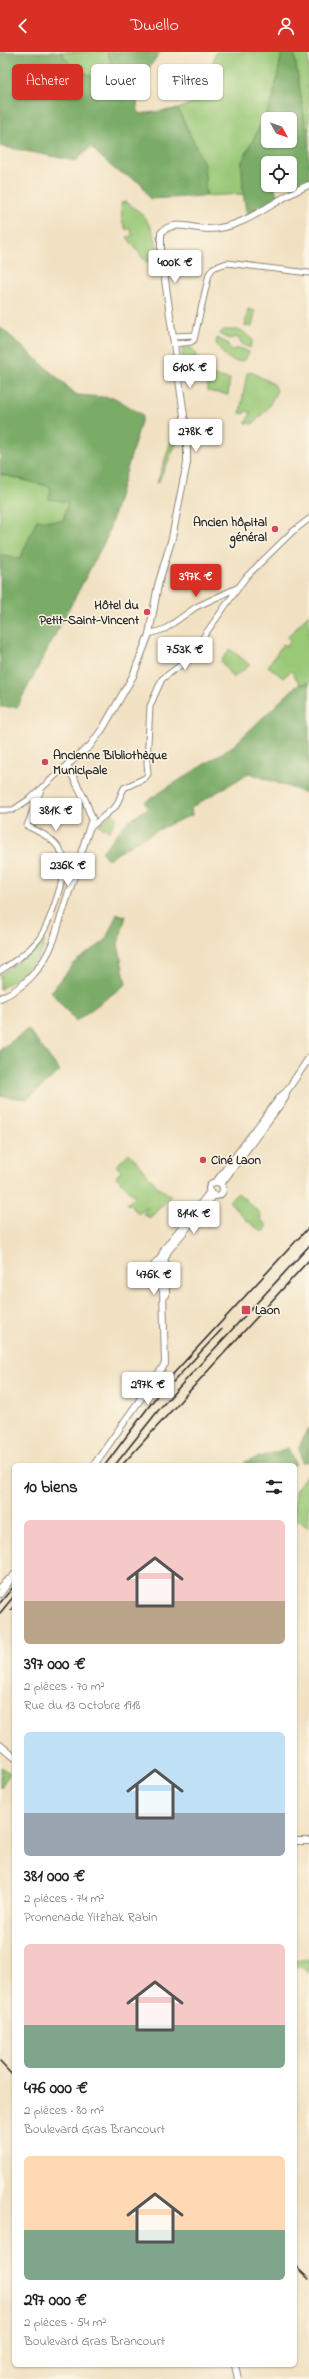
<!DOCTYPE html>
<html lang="fr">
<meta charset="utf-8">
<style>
body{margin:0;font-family:"Indie Flower",sans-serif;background:#f2f2f2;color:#202124;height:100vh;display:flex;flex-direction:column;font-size:15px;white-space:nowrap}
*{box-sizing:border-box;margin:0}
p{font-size:13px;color:#757577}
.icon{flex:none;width:22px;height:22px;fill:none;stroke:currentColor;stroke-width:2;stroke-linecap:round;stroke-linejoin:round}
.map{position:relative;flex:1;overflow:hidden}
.panel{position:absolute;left:12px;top:1411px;width:285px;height:904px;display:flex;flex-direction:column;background:#fff;border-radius:6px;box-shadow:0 1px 3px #0004}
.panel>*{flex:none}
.banner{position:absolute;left:12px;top:12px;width:285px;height:36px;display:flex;gap:8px}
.needle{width:26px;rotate:130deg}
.buttons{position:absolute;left:261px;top:60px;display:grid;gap:8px}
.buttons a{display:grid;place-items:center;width:36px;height:36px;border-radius:6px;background:#fff;box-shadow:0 1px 3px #0004;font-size:20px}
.price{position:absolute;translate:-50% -34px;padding:0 9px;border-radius:4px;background:#fff;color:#222;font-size:13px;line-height:26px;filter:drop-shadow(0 1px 2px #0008)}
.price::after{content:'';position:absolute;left:50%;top:24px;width:12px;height:9px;margin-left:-6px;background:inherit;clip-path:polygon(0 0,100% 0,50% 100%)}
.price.current{background:#d93025;color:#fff}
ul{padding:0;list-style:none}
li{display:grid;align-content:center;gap:8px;height:212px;padding:0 12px}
li span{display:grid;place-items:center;height:124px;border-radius:6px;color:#555}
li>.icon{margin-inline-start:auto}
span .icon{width:72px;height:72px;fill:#fffc;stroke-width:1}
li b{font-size:17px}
h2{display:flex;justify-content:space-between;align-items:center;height:48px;padding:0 12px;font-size:17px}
.chip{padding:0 14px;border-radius:6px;background:#fff;box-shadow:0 1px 3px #0004;font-size:14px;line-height:36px}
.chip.current{background:#d93025;color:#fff}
header{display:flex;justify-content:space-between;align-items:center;height:52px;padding:0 12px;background:#d93025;color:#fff;font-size:18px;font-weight:600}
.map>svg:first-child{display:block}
.green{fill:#99c877;stroke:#627a51}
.forest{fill:#7aac68;stroke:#526c4a;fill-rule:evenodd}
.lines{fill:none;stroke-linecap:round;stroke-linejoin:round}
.tertiary-casing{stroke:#8e8676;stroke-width:7}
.secondary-casing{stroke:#8e8676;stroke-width:8}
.tertiary{stroke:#fff;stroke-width:5}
.secondary{stroke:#fff;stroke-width:6}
.rail{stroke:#2b2b2b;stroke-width:1.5}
.poi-dot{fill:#d1495b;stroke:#fcf5e5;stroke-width:1.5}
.labels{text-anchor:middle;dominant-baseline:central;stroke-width:3;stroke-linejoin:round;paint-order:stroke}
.poi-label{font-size:13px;font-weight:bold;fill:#2b2b2b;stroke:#fcf5e5;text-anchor:start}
</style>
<header><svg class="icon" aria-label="back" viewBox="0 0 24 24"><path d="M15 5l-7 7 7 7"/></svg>Dwello<svg class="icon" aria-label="person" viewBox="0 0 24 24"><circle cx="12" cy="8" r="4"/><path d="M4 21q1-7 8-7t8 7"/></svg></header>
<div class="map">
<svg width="309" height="2327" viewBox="0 0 309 2327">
<rect width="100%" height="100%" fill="#fcf5e5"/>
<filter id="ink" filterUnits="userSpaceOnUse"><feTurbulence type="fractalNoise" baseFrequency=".025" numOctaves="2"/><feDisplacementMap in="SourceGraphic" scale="8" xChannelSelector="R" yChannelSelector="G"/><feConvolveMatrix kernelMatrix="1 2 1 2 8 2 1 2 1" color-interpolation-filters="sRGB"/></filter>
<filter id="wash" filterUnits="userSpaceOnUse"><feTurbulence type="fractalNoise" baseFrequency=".012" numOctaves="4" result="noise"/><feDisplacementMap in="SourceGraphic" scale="16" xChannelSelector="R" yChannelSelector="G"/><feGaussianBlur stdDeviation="0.9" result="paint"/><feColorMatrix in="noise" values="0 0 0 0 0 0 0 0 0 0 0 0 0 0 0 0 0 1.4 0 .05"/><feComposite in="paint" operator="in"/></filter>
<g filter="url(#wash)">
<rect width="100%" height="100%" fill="#f1e1c2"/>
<!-- green -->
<path class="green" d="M61,0H107L111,10L101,30L69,11Z
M216,0H282L273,48L242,110L243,142L206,144L204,112L178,57L203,46Z
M294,0H309L307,37L309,36V77H306Z
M125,150C147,161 155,180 159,202L147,210L145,209L127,185L133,183L129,176L126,178L122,169L121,151Z
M248,257L255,259L252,275L245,274Z
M223,278H241L253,288L250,296L242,292L237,285L229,287L219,282Z
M217,286L227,291L231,298L240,296L249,300L245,308C230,313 223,302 216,291Z
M182,296H192L197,305L194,325L191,324L190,329L184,328Z
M251,320L274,332L277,338L268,356L253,372L246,371L251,360L245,359L244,362L240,361L247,321Z
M209,323L230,327L228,343L207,339Z
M173,383L177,390L158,431H157Z
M0,422L51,435L68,449L63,469L37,468L20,508L0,503Z
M309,562V631L300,632L291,619L283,626L268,614L283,592L287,594L290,589L287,586Z
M230,597L250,613L233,626L221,609Z
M113,761L117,766L109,779L99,773Z
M44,889C46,907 14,928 0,937V923Z
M129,1101L158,1135L171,1144L150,1166L143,1162L148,1155L138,1162L130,1152H127L135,1144L116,1125L121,1119L116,1114Z
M238,1141L260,1161L261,1168L266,1172V1178L262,1180L246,1168L229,1149Z
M309,1419V1476L295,1467V1439Z
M0,1715L10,1721L0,1736Z
M309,1907V1921L301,1915L295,1914V1909Z"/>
<!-- forest -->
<path class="forest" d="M0,0H61L69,11L101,30L111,10L107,0H160C147,19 132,38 139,62L178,57L204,112L206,144L150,147L141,131L114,117L91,95L76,109L0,94Z
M282,0H294L306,77H309V129L293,136L290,131V111H268V133H275L274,134L278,145L247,164L243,142L242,110L273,48ZM268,67H290V89H268Z
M0,275L77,343L115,346L143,363L107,485L17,655H0V503L20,507L37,468L63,469L68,450L49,447L51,435L0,422Z
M309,631V742L249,721L191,756L192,763C161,775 135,789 108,808L102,800L126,771L148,756L145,750L233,694L293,637L300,632Z
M117,862L126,864L118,892L126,932L76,969L51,940L75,910L105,889Z
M28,977L60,1019L27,1047L0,1044V998Z
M309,1376V1409L302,1411L299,1396L307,1377Z
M288,1396L296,1413H245L244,1410Z"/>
</g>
<g filter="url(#ink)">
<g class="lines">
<defs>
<path id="tertiary" d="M174,284L195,283
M175,292L191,290L194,288L209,222L213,216L227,211L309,221
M149,582L165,577L196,555L239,535
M0,758H13L31,746L67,713
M91,775L116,754L124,736L145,726L148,722L147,711L150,654L162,627L186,609L246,525L292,480L309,467
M0,919C13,910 28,901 38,888C48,876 69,818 63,804C57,788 42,781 27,774L42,735"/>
<path id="secondary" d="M0,946C25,936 43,915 53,890L92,767L85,748L67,713L90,694L103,676L133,624L149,582L158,533L172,486L180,445L187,411V385L161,199V181C172,167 193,177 208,177C246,177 275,146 309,133
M216,1130L281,1044L286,1040L309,1006
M209 1137a7 7 0 1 1 14 0a7 7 0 1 1-14 0Z
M221,1132L285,1046L286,1040
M159,1209L165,1196L210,1140
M164,1209L168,1199L214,1143
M166,1219V1243
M94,1413L165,1312L163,1239L153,1215L157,1209H164L167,1213L166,1219L157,1222
M0,1535L8,1528
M0,1542L14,1523
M0,1693L14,1705
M295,1789H309
M235,2313L238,2327"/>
</defs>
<!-- tertiary casing -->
<use href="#tertiary" class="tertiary-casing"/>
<!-- secondary casing -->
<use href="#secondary" class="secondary-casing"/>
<!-- tertiary -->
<use href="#tertiary" class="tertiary"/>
<!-- secondary -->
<use href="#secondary" class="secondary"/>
<!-- rail -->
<path class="rail" d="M173,1330L222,1277
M105,1413L174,1321L309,1175
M115,1413L161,1355L309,1194
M122,1413L309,1208
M0,1551L14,1534
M11,1558L14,1554
M0,1561L14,1544
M0,2010L14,2025
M295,2214L309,2227"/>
</g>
</g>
<!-- markers -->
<g class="poi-dot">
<circle cx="275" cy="477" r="4"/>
<circle cx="147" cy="560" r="4"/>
<circle cx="45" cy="710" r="4"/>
<circle cx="203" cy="1108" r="4"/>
<rect x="241" y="1253" width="10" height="10" rx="2"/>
</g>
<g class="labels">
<!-- poi labels -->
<g class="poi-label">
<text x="267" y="470" text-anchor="end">Ancien hôpital<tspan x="267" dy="15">général</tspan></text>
<text x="139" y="553" text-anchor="end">Hôtel du<tspan x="139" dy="15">Petit-Saint-Vincent</tspan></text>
<text x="53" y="703">Ancienne Bibliothèque<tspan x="53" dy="15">Municipale</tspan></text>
<text x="211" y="1108">Ciné Laon</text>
<text x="255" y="1258">Laon</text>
</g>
</g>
</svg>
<div class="buttons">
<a><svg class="needle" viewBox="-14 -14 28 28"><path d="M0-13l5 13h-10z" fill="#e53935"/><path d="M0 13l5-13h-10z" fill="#757577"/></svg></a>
<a><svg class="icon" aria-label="locate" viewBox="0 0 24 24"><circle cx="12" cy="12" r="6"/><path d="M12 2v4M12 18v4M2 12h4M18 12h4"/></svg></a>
</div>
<b class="price" style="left:175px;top:232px">400K €</b>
<b class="price" style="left:190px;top:337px">610K €</b>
<b class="price" style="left:196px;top:401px">278K €</b>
<b class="price current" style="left:196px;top:546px">397K €</b>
<b class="price" style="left:185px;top:619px">753K €</b>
<b class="price" style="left:56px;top:780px">381K €</b>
<b class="price" style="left:68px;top:835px">236K €</b>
<b class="price" style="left:194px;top:1183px">814K €</b>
<b class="price" style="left:154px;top:1244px">476K €</b>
<b class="price" style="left:148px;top:1354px">297K €</b>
<div class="banner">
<a class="chip current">Acheter</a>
<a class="chip">Louer</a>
<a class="chip">Filtres</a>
</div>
<section class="panel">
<h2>10 biens<svg class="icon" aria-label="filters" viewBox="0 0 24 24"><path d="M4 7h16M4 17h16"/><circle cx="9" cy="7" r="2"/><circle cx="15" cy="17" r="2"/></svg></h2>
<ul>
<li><span style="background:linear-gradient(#f6c9c9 65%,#b9a48a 0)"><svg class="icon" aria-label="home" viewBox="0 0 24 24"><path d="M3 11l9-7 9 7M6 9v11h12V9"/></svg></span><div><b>397 000 €</b><p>2 pièces · 70 m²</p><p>Rue du 13 Octobre 1918</p></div></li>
<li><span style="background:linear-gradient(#bfe0f5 65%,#9aa5b1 0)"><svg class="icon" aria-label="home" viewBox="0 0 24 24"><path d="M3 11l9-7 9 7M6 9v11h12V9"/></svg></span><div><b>381 000 €</b><p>2 pièces · 74 m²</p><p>Promenade Yitzhak Rabin</p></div></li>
<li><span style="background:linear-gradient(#f6c9c9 65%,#7fa58c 0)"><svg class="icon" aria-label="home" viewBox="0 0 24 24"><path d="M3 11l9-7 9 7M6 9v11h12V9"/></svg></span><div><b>476 000 €</b><p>2 pièces · 80 m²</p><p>Boulevard Gras Brancourt</p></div></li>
<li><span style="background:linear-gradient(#ffd9b3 60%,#7fa58c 0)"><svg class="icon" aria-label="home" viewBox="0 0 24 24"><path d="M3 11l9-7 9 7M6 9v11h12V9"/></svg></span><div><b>297 000 €</b><p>2 pièces · 54 m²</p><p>Boulevard Gras Brancourt</p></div></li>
</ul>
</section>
</div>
